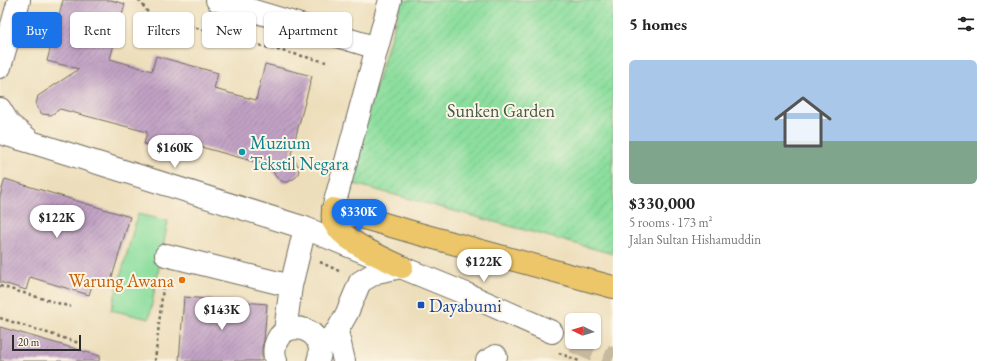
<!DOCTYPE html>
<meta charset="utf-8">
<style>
body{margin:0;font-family:"EB Garamond",serif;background:#f6f6f6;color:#222;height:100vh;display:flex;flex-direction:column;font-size:15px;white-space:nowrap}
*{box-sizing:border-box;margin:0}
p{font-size:13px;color:#767676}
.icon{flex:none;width:22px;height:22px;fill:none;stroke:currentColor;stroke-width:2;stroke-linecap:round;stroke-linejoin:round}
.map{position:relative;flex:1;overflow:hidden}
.drawer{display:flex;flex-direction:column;background:#fff;width:380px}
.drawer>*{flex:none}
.guide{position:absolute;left:12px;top:12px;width:380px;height:36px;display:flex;gap:8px}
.needle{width:26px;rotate:275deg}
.fabs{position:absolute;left:565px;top:313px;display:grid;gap:8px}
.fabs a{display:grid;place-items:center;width:36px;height:36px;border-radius:6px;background:#fff;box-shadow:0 1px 3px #0004;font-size:20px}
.scale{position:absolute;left:12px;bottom:10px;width:69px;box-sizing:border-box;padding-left:4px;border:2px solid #2b2b2b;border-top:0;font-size:11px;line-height:14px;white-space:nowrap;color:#2b2b2b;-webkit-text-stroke:3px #fcf5e5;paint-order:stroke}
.price{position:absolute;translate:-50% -34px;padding:0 9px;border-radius:14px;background:#fff;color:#222;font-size:13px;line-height:26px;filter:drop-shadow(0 1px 2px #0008)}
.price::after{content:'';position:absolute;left:50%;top:24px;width:12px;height:9px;margin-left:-6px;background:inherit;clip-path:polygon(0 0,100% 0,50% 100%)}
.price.selected{background:#1a73e8;color:#fff}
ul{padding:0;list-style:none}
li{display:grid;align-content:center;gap:8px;height:212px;padding:0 16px}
li span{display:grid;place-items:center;height:124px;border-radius:6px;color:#555}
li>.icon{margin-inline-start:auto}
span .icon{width:72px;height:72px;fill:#fffc;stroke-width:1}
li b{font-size:17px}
h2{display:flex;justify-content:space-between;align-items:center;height:48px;padding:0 16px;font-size:17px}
.tag{padding:0 14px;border-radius:6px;background:#fff;box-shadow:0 1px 3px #0004;font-size:14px;line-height:36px}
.tag.selected{background:#1a73e8;color:#fff}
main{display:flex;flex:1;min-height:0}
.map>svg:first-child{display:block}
.green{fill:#8cde9e;stroke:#5c8464}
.garden{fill:url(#garden-furrows);stroke:#5c8464}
.building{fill:url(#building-hatch)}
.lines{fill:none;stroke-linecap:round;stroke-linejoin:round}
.minor-tunnel{stroke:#c6ba9e;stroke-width:22;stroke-dasharray:22 11;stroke-linecap:butt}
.minor-casing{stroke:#6f6a5d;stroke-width:24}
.highway-casing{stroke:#6f6a5d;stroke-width:24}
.path{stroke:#6f6a5d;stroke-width:2.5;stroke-dasharray:3 3;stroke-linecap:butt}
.minor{stroke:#fff;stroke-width:22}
.highway{stroke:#ecc669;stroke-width:22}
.culture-dot{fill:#0f9aa8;stroke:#fcf5e5;stroke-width:1.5}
.food-dot{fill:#e8710a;stroke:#fcf5e5;stroke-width:1.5}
.transit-dot{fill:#1a4fb4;stroke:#fcf5e5;stroke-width:1.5}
.labels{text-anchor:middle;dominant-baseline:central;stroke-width:4;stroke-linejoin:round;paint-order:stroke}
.park-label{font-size:18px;fill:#435848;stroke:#fcf5e5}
.culture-label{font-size:18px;fill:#0d838f;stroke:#fcf5e5;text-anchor:start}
.food-label{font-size:18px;fill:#c56008;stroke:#fcf5e5;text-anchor:end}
.transit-label{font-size:18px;fill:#164399;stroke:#fcf5e5;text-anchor:start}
</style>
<main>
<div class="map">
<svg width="613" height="361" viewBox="0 0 613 361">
<defs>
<pattern id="garden-furrows" width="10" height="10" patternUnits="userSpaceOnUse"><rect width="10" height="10" fill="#8cde9e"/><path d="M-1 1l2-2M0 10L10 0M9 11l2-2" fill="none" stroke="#79bf88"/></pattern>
<pattern id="building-hatch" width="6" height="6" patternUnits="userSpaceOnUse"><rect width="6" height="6" fill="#c1a1c4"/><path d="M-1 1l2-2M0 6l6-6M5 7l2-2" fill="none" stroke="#9d839f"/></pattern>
</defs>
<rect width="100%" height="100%" fill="#fcf5e5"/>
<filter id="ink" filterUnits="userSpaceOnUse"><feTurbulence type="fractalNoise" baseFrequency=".025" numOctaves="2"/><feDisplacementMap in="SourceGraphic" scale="8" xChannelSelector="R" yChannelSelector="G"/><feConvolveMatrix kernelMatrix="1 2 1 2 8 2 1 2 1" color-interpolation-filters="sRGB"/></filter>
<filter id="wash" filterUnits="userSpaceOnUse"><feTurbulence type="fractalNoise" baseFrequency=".012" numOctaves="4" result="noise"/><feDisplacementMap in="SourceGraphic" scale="16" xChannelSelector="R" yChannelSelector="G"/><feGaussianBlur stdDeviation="0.9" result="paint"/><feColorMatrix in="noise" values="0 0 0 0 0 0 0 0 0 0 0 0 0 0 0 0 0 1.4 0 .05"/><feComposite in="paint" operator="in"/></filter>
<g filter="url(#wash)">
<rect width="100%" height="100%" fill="#eddebb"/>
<!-- green -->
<path class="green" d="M138,214L168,221L149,319L111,310Z"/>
<!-- garden -->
<path class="garden" d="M402,0H613V254L347,182Z"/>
<g id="blocks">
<!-- building -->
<path class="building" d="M63,0H111L125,4L110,59L152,71L156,56L218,73L214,89L256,100L265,64L312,76L291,154L299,167L298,175L295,178L288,182H283L276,177L270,166L194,145L191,157L144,144L147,132L60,109L51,115L42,114L37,108L36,104L38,96L79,69L47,61Z
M5,179L130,217L110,284L94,279L89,295L30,277L26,290L0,282V196Z
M184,297L267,304L264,340L262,348V361H179Z
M0,327L100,356L99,361H0Z"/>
</g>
</g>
<g filter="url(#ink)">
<use href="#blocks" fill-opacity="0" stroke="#6f6a5d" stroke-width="1"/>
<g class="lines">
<!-- minor-tunnel -->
<path class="minor-tunnel" d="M574,342L613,359"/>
<defs>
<path id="minor" d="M217,0L377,48
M0,67L19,0
M0,109L9,124L28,139
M0,133L34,143L305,228L464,293L552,332
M333,209L390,0
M166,255L291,286
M285,331L291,286L305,228
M337,331L344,361
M320,348L337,331L347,313L360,282L377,272L402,267
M276,361C274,356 274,351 275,346C283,314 330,329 318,361
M487,361L496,356"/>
<path id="highway" d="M402,267C382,257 343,242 333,221C332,217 333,213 333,209L412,232L613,287"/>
</defs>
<!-- minor casing -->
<use href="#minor" class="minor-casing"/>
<!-- highway casing -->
<use href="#highway" class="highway-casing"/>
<!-- path -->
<path class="path" d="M139,0L149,14L238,40L326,62
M320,262L341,272
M0,286L71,307
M0,318L79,343
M559,353L579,361
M155,361L164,278"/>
<!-- minor -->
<use href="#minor" class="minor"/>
<!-- highway -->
<use href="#highway" class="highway"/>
</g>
</g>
<!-- markers -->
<circle class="culture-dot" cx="242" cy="152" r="4"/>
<circle class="food-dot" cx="182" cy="280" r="4"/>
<rect class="transit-dot" x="417" y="301" width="8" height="8" rx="2"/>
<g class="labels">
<!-- park labels -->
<g class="park-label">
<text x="501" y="110">Sunken Garden</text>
</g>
<!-- culture labels -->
<g class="culture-label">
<text x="250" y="142">Muzium<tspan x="250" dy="21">Tekstil Negara</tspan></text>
</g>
<!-- food labels -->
<g class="food-label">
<text x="174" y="280">Warung Awana</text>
</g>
<!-- transit labels -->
<g class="transit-label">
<text x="429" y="305">Dayabumi</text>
</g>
</g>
</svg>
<div class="fabs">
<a><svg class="needle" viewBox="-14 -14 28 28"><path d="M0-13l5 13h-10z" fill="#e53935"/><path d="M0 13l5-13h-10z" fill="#767676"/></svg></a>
</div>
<div class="scale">20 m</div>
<b class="price" style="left:175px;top:169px">$160K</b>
<b class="price selected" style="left:359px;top:233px">$330K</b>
<b class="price" style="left:57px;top:239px">$122K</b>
<b class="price" style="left:484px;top:283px">$122K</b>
<b class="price" style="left:222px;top:331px">$143K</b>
<div class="guide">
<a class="tag selected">Buy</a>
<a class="tag">Rent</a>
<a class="tag">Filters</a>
<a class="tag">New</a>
<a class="tag">Apartment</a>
</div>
</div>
<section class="drawer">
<h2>5 homes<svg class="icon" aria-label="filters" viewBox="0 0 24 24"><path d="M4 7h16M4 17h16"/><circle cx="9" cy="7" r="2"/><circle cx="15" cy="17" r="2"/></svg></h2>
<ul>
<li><span style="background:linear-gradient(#a9c7e8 65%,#7fa58c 0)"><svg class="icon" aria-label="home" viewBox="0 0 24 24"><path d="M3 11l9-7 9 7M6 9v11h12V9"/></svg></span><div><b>$330,000</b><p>5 rooms · 173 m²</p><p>Jalan Sultan Hishamuddin</p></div></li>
</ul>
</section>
</main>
